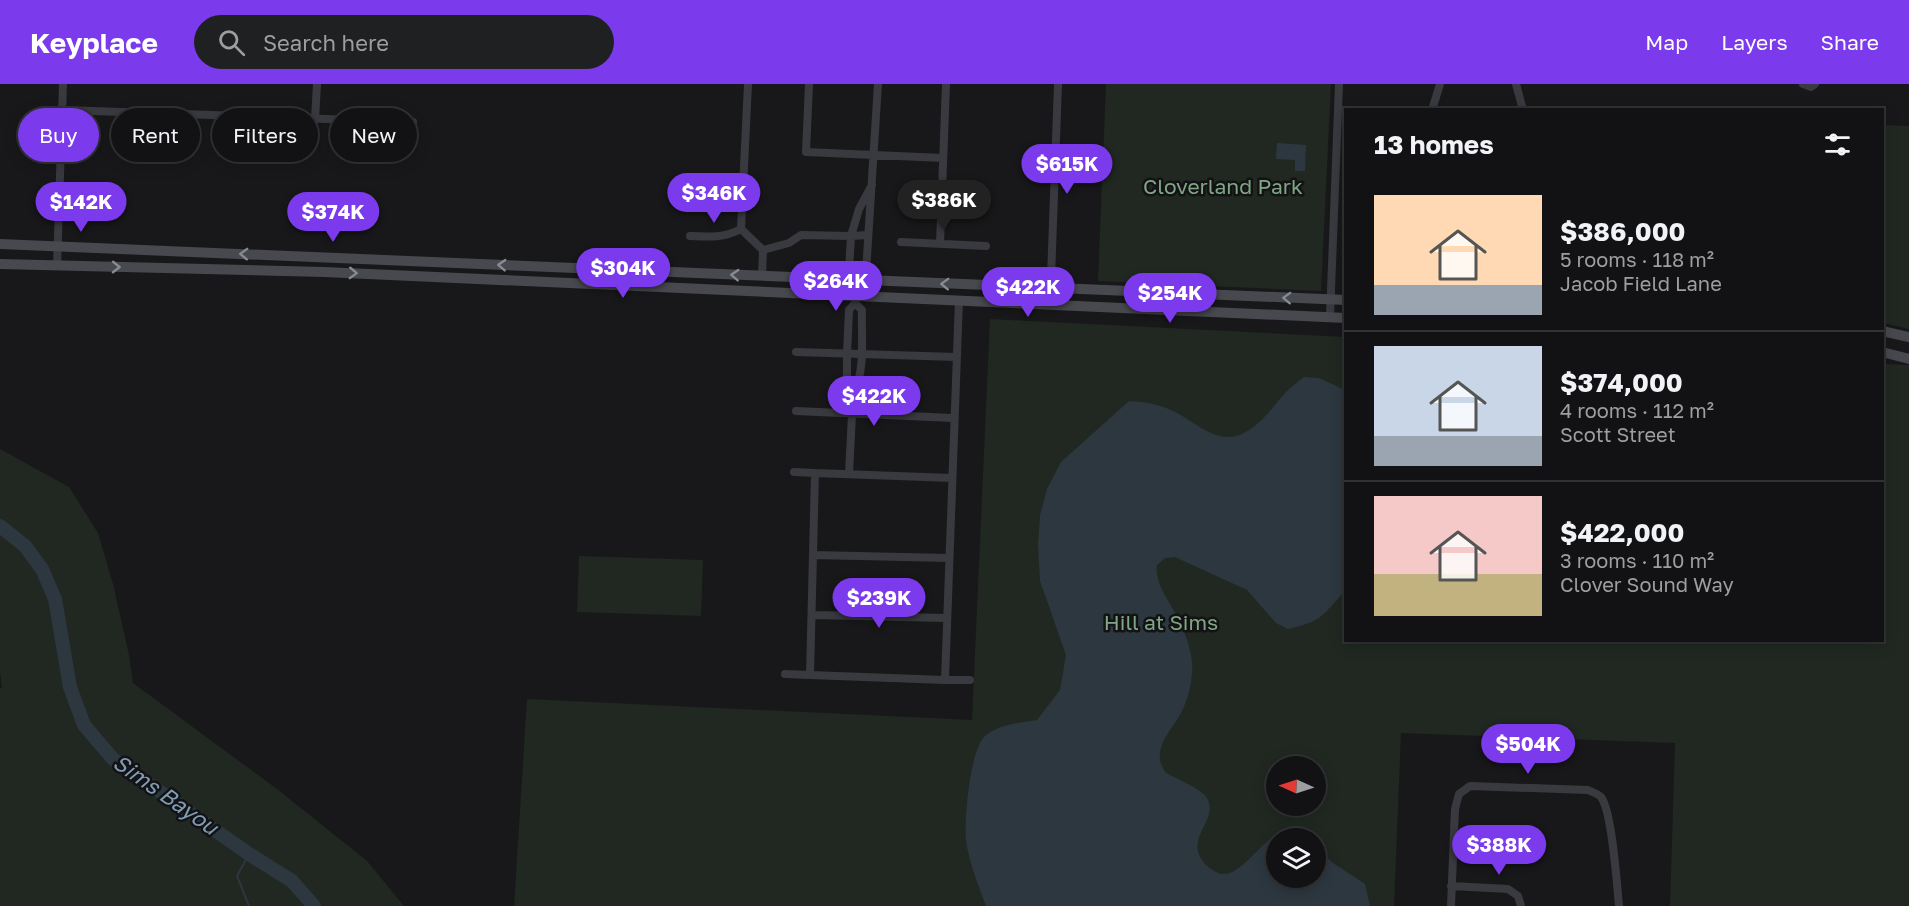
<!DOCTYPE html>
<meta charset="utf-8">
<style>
body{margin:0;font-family:"Golos Text",sans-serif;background:#1f2022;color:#f1f3f6;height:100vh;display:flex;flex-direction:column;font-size:22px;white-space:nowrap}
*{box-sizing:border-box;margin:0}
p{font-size:20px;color:#9c9ea0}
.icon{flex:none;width:33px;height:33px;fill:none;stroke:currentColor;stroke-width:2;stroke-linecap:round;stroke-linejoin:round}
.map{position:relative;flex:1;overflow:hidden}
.sheet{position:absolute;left:1344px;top:24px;width:540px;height:534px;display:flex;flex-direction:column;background:#121214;border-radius:0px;box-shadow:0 3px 15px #0003,0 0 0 2px #313234}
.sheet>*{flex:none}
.banner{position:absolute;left:18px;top:24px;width:570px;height:54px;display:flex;gap:12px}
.needle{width:39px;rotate:273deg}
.tools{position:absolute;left:1266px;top:672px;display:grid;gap:12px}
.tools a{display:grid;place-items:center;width:60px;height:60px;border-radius:50%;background:#121214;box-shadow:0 3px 15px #0003,0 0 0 2px #313234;font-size:30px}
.price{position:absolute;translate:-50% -51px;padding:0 14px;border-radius:21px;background:#7c3aed;color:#fff;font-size:20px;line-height:39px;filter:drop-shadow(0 2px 3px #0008)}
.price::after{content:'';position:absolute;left:50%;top:36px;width:18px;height:14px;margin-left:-9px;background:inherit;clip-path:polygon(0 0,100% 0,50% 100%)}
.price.active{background:#222;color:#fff}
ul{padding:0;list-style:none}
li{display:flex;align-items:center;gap:18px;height:150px;padding:0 30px}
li+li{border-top:2px solid #313234}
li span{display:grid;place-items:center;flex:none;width:168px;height:120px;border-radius:0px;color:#555}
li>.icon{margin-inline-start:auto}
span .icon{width:72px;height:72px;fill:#fffc;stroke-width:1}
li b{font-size:26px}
h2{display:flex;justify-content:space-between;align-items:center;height:72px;padding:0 30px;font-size:26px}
.pill{padding:0 21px;border-radius:27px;background:#121214;box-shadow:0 3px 15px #0003,0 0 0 2px #313234;font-size:21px;line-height:54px}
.pill.active{background:#7c3aed;color:#fff}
header{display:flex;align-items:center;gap:36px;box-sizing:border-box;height:84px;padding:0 30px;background:#7c3aed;color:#fff}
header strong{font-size:28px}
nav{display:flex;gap:33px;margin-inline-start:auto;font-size:21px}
.search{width:420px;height:54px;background:#1f2022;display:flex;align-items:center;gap:15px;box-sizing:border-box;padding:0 21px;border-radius:33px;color:#9c9ea0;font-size:22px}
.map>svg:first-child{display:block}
.green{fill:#202821;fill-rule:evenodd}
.water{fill:#2d373f}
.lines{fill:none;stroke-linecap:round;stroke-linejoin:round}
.stream{stroke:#2d373f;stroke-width:2}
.river{stroke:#2d373f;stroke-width:14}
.minor{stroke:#393a3f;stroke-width:8}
.secondary{stroke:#47494f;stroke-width:10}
.oneway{stroke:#878b95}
.labels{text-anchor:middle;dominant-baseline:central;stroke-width:5;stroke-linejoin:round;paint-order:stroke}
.park-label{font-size:21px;fill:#80a683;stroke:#131315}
.water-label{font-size:22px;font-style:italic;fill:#809cb6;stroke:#131315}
</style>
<header>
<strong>Keyplace</strong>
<div class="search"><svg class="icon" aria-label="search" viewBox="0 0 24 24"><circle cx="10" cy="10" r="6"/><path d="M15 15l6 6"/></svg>Search here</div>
<nav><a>Map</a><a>Layers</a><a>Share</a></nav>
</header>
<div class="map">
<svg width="1909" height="822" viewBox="0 0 1909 822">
<rect width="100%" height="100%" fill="#18181a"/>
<!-- green -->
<path class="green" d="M1106,0H1331L1321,207L1098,197Z
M1883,41L1909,42V245L1883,239Z
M990,235L1345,253L1346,556H1882L1883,280L1909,281V822H1670L1675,659L1401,649L1394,822H514L527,615L972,636ZM1276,682H1316V722H1276ZM1276,754H1316V794H1276Z
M0,365L69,403L98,449L113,500L129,571L133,599L277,705L367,777L404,822H0V604H2L0,587Z
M579,472L703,476L701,532L577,528Z"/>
<!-- water -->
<path class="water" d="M1277,59L1306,61L1305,87H1295V76L1276,75Z
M1304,293L1319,294L1345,306V507C1322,531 1324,537 1288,545L1276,539L1247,506L1175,473L1165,474L1157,481C1154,501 1173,522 1181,540C1187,554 1194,574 1192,589C1191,602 1188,614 1183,625C1176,641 1158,657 1160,675C1160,679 1163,684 1165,688C1176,695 1201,704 1207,714C1220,738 1181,754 1206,781C1210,785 1217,789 1222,790C1250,792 1273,726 1306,754H1276V794H1316V763L1333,779L1365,800L1370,822H986C978,800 969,779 966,756C964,735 970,666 985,652C999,640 1020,639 1037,636L1060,606L1066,571L1040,497L1038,461L1040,431L1047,405L1061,378L1129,317C1146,318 1158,320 1173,327C1200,340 1221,367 1252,344C1266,334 1275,320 1286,308C1292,302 1298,298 1304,293Z"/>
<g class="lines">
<!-- stream -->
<path class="stream" d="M249,822L237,792L249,770"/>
<!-- river -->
<path class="river" d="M0,442L25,462L42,485L55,515L70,603L84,641L113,675L249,770L292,797L314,822"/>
<!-- minor -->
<path class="minor" d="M748,0L741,145L763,166L762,192
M809,0L806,68L943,74
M1516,0L1523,26
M1803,0L1811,3L1815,0
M63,26L413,38
M1432,26L1440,0
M315,35L317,0
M690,152C709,153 724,154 741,145
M901,158L986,162
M940,160L946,0
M763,166L789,159L801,151L851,152L868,151
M57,182L63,0
M857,196L866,188L878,0
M855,219L862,226C861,252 866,287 853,310L847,299V270L849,226L855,219L856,197L849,187L851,152L859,125L872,101
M1050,221L1058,0
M1330,232L1339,0
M796,268L956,273
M796,327L953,334
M794,388L815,389
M849,390L853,310
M952,394L815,389L810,591L945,596L959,216
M813,471L949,474
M812,531L947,534
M785,590L810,591
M945,596H970
M1451,802L1508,805L1518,812L1521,822
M1451,822L1455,725L1459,710L1470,702L1588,706C1592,708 1598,710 1601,713C1612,727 1617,801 1619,822"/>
<!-- secondary -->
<path class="secondary" d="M0,160L1346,216
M0,180L324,188L1346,234
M1882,247L1909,253
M1882,268L1909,275"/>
</g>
<!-- one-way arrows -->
<defs><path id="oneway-chevron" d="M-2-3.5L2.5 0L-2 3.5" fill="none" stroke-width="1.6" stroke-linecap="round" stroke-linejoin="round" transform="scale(1.5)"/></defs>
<g class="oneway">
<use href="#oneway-chevron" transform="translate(244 170) rotate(-178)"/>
<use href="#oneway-chevron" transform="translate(502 181) rotate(-177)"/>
<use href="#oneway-chevron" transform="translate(116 183) rotate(1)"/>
<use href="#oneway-chevron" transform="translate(353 189) rotate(2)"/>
<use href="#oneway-chevron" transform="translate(735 191) rotate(-177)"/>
<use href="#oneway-chevron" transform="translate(945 200) rotate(-178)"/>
<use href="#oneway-chevron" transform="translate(1287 214) rotate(-178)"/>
</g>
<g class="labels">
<!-- park labels -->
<g class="park-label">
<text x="1223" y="102">Cloverland Park</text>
<text x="1161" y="538">Hill at Sims</text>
</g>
<!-- water labels -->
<g class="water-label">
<text transform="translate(166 710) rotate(35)">Sims Bayou</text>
</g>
</g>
</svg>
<div class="tools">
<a><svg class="needle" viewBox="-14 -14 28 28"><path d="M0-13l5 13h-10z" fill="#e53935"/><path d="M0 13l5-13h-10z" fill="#9c9ea0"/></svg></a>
<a><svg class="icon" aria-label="layers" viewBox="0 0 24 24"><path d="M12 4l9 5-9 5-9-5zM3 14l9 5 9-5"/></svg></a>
</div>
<b class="price" style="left:1067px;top:111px">$615K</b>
<b class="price" style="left:714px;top:140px">$346K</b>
<b class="price active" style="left:944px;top:147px">$386K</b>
<b class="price" style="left:81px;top:149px">$142K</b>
<b class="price" style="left:333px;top:159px">$374K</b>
<b class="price" style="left:623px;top:215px">$304K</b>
<b class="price" style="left:836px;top:228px">$264K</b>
<b class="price" style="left:1028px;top:234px">$422K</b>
<b class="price" style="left:1170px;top:240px">$254K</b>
<b class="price" style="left:874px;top:343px">$422K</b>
<b class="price" style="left:879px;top:545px">$239K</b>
<b class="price" style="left:1528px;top:691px">$504K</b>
<b class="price" style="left:1499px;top:792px">$388K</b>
<div class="banner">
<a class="pill active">Buy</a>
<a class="pill">Rent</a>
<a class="pill">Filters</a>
<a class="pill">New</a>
</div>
<section class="sheet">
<h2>13 homes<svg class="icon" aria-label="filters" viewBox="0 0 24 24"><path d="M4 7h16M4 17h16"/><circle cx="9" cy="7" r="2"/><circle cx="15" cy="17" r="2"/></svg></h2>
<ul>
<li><span style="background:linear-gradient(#ffd9b3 75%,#9aa5b1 0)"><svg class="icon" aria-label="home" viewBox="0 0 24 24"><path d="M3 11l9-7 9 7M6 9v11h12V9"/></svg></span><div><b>$386,000</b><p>5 rooms · 118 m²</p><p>Jacob Field Lane</p></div></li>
<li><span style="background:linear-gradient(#c9d6e8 75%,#9aa5b1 0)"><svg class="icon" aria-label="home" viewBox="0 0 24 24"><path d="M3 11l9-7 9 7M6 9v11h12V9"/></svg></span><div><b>$374,000</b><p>4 rooms · 112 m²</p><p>Scott Street</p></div></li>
<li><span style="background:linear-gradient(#f6c9c9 65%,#c2b280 0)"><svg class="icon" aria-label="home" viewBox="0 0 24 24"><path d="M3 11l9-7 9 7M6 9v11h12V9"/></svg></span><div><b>$422,000</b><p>3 rooms · 110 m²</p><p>Clover Sound Way</p></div></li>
</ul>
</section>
</div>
